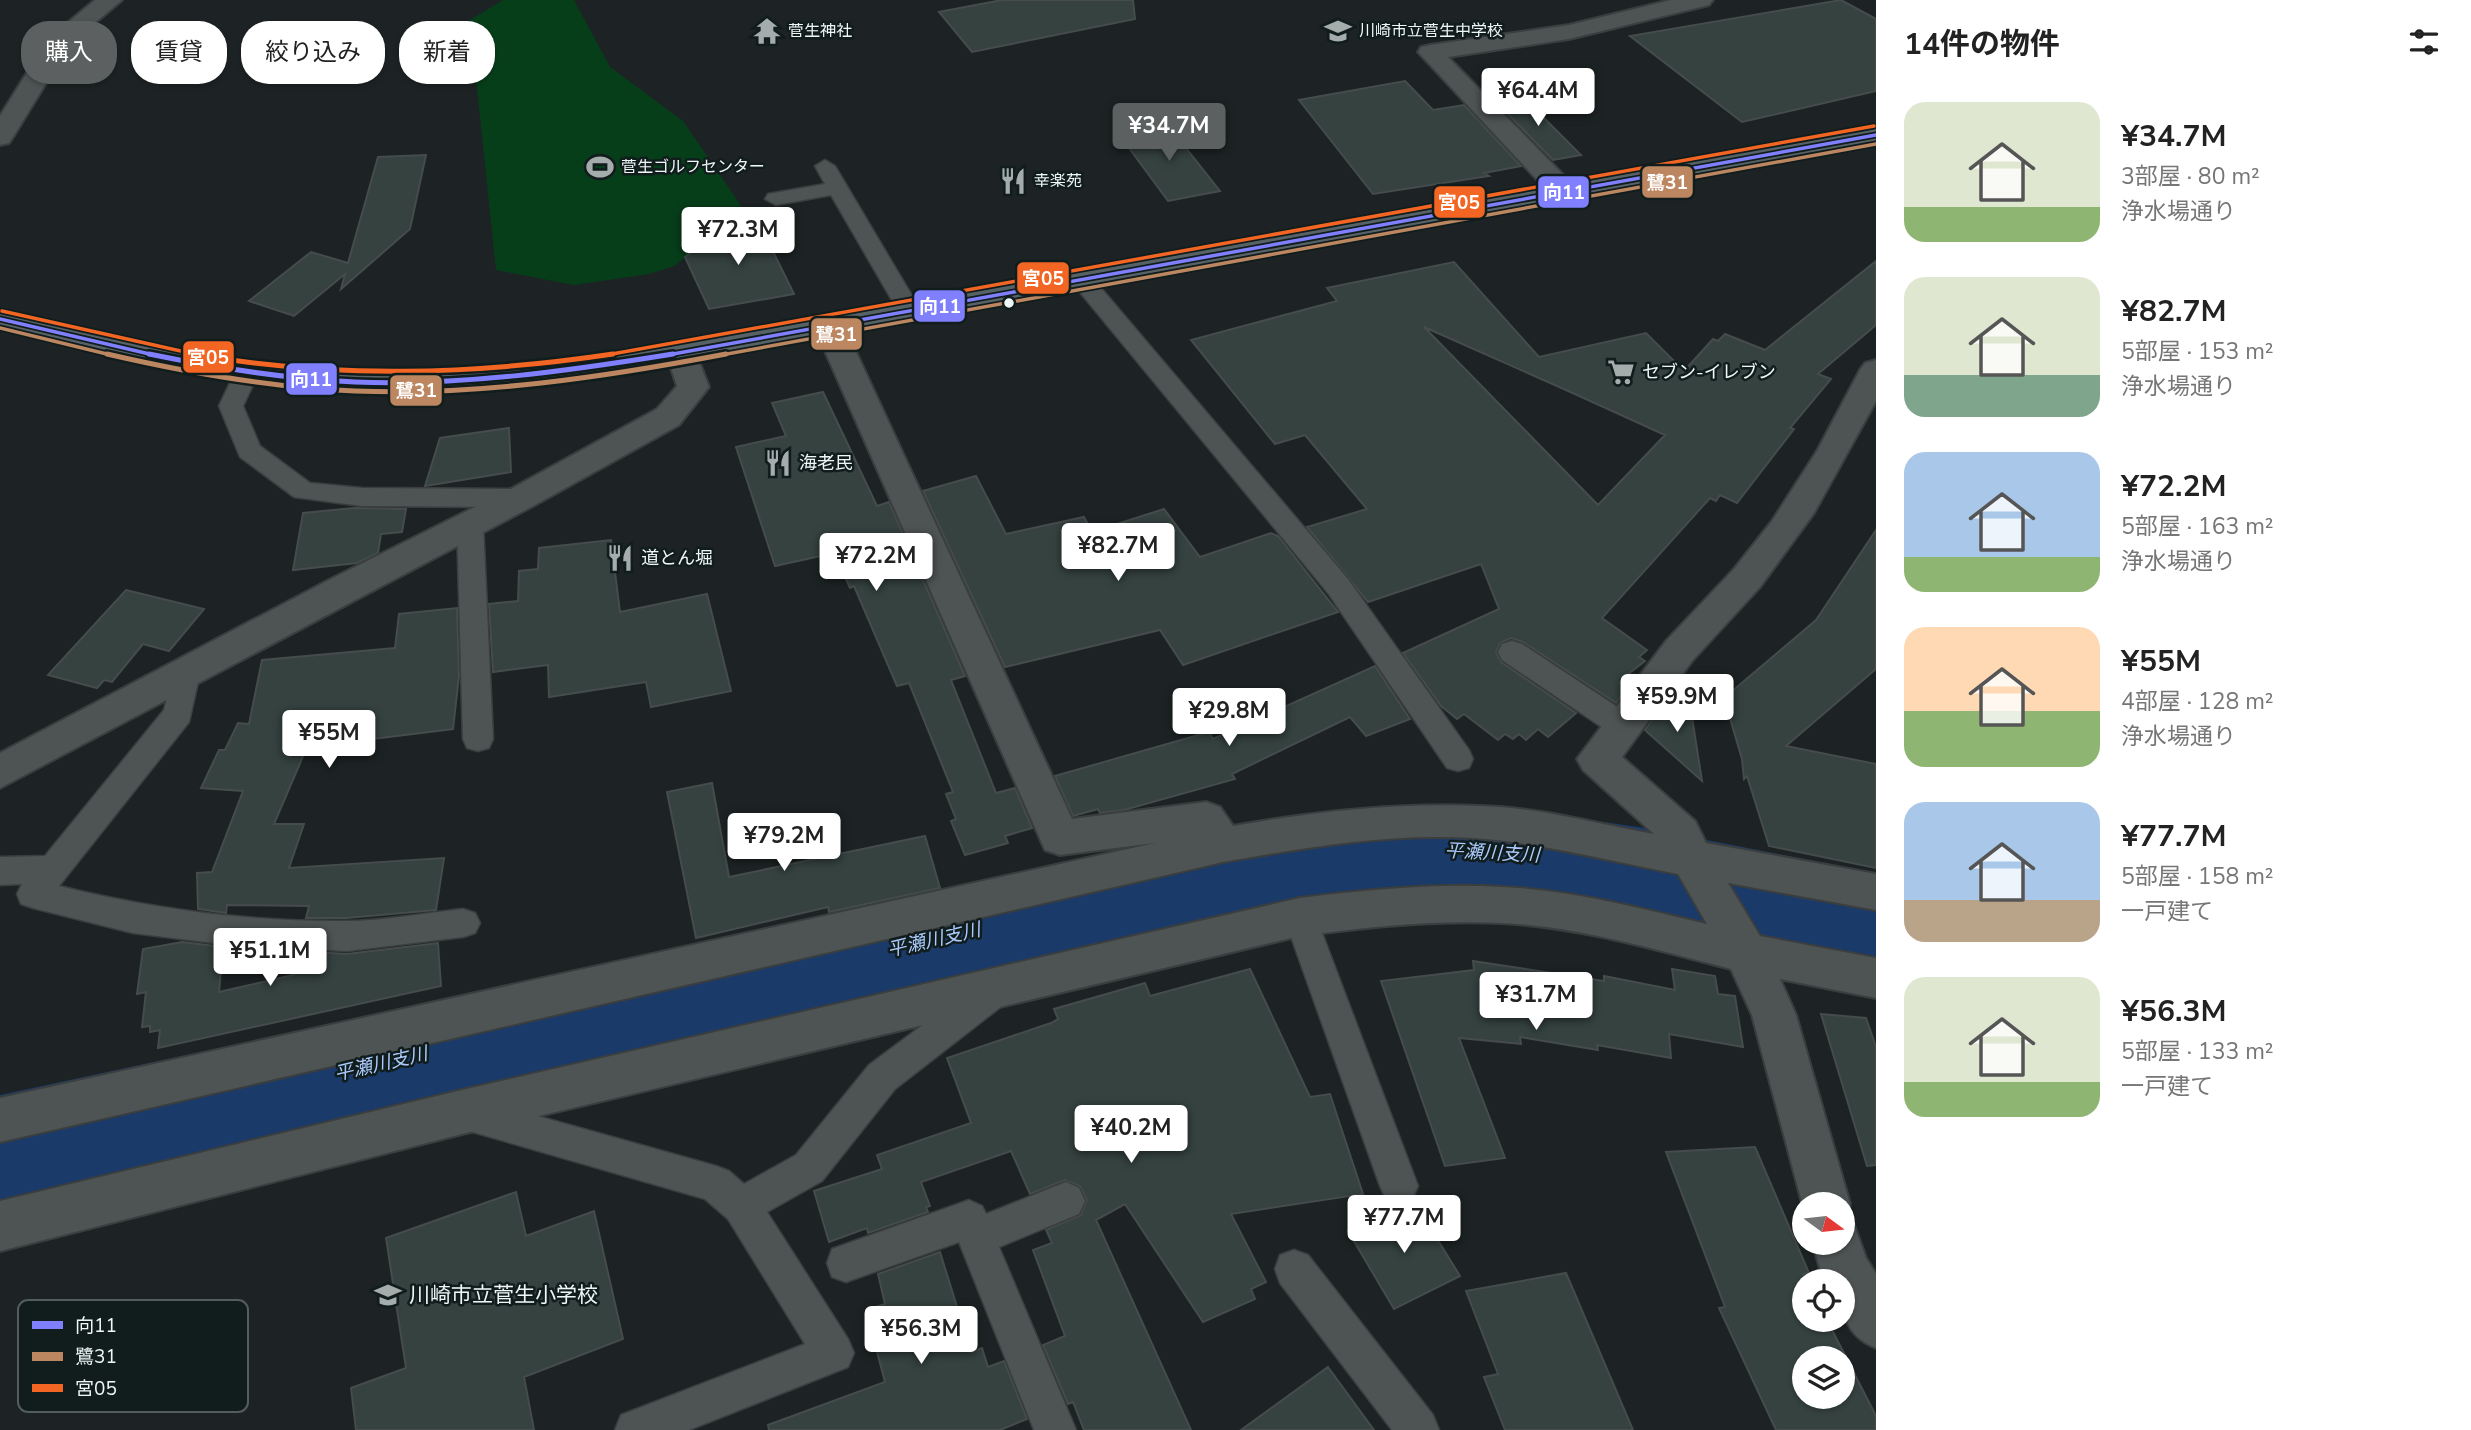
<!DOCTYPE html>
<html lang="ja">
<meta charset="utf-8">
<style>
body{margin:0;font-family:"Nunito Sans","Noto Sans JP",sans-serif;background:#f2f2f2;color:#222;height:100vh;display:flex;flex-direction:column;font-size:26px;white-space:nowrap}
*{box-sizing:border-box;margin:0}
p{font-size:23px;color:#767676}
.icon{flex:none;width:38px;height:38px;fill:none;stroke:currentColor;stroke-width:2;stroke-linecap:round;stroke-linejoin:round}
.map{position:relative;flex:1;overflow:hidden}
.panel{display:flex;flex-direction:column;background:#fff;width:595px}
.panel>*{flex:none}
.guide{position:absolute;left:21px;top:21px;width:665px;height:63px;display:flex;gap:14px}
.needle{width:46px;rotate:105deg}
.controls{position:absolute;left:1792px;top:1192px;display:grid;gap:14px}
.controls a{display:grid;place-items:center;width:63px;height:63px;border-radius:50%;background:#fff;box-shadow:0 2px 5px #0004;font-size:35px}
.price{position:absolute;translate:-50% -60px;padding:0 16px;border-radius:7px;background:#fff;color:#222;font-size:23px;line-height:46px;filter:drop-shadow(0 2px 4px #0008)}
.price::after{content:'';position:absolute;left:50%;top:42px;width:21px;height:16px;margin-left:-10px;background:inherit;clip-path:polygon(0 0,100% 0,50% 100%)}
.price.on{background:#5d6060;color:#fff}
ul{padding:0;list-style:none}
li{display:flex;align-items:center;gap:21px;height:175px;padding:0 28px}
li span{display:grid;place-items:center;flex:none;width:196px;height:140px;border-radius:21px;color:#555}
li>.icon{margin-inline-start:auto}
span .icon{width:84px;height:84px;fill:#fffc;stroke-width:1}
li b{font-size:30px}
h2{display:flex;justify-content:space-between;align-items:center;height:84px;padding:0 28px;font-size:30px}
.pill{padding:0 24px;border-radius:28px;background:#fff;box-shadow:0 2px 5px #0004;font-size:24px;line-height:63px}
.pill.on{background:#5d6060;color:#fff}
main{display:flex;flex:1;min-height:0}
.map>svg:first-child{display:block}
.green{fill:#073e1a}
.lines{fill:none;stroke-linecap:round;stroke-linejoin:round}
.river{fill:#1a3a6a;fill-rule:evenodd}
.building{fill:#354240;stroke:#464b4b;stroke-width:2;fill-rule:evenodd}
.lane-casing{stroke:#3a3e3f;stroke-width:3}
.street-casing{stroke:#3a3e3f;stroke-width:4}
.primary-casing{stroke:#3a3e3f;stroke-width:4}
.lane{fill:#4e5353;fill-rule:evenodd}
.street{fill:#4e5353;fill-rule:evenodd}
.primary{fill:#566265;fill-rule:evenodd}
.bus-1-far1-casing{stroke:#111c1d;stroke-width:7}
.bus-1-casing{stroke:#111c1d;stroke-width:10}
.bus-2-far1-casing{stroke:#111c1d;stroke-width:7}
.bus-2-casing{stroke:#111c1d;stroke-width:10}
.bus-3-far1-casing{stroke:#111c1d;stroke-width:7}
.bus-3-casing{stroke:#111c1d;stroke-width:10}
.bus-1-far1{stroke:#8080ff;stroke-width:3.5}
.bus-1{stroke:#8080ff;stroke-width:5}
.bus-2-far1{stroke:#bb8660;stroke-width:3.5}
.bus-2{stroke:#bb8660;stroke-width:5}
.bus-3-far1{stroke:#f26522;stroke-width:3.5}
.bus-3{stroke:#f26522;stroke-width:5}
.bus-dot{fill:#eef6f6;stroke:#111c1d;stroke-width:2.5}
.labels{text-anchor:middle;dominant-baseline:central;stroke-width:5;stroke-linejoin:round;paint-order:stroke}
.far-poi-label{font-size:16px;fill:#eef6f6;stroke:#111c1d;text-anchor:start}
.poi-label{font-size:18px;fill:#eef6f6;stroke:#111c1d;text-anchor:start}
.water-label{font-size:19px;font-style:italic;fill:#aacafb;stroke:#111c1d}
.near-poi-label{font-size:21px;fill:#eef6f6;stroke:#111c1d;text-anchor:start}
.key{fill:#111c1d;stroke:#535d5e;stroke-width:2}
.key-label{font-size:19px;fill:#eef6f6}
.line-badge{stroke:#111c1d;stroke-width:2.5}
.badge-label{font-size:19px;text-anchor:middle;font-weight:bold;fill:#fff}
</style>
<main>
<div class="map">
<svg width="1876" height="1430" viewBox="0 0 1876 1430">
<rect width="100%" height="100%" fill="#1d2324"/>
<!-- green -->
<path class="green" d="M503,0H574L610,67L683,121L746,213L674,266L649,274L574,285L496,270L470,20Z"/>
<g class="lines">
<!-- river -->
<path class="river" d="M1381,808L1521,810L1645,828L1876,873V961L1645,912L1521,892L1381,890L1180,927L0,1205V1095L1180,841Z"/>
</g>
<!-- building -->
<path class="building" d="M1002,0H1133L1135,19L972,52L939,12Z
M1841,0L1876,19V91L1742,122L1630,36Z
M1405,81L1433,110L1464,105L1521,166L1484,173L1489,176L1373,194L1299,100Z
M1522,96L1581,155L1553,160L1494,100Z
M1167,124L1220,191L1168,201L1118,133Z
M426,155L410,229L341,289L345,274L294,316L249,301L311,252L348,263L378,157Z
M746,213L764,233L794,294L709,309L685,257Z
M1876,261V325L1818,374L1831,379L1790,428L1794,429L1737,503L1720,495L1716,501L1710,498L1602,618L1647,650L1639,657L1645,661L1623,678L1632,682L1616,703L1523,642L1511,638L1500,643L1496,653L1501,662L1576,713L1548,737L1538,729L1526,740L1519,734L1513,739L1505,734L1498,740L1464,714L1457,719L1441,706L1403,653L1499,609L1481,564L1368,602L1307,527L1367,509L1305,435L1275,444L1191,340L1337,301L1327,288L1454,262L1539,357L1646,333L1684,371L1713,339L1718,341L1725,334L1765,350ZM1424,327L1566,390L1665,435L1598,505Z
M823,392L877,506L889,502L965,676L951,680L996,793L1015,788L1032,828L1005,836L1008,843L965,855L951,821L956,819L946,794L953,792L909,683L897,686L854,586L850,588L834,553L775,566L736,447L786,436L772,403Z
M509,428L511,472L425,486L440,438Z
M976,476L1006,534L1084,517L1092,532L1164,509L1200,557L1271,533L1278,536L1338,612L1183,665L1160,630L1005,667L923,491Z
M354,508L406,509L402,532L381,534L378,553L357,563L293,570L303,513Z
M1876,530V669L1786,746L1876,764V868L1769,846L1747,776L1744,779L1742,759L1724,698L1816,620Z
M611,540L620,612L707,594L731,691L651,707L646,682L549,697L548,665L493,672L489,604L518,601L519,571L538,569L539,548Z
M126,590L204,609L169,651L143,644L112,682L104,680L97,688L48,675Z
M457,608L459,676L453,729L307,747L274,824H304L289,868L444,858L436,910L346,918H306L309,906L227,905L226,913L198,909L197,873L212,872L243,791L201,788L219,750H225L238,723L249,724L262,660L395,648L399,614Z
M1375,666L1410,719L1366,736L1350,717L1232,774L1235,779L1124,810L1100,813L1098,809L1073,816L1055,776L1209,732L1213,739Z
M1667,699L1691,711L1702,781L1645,730Z
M712,783L729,877L925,836L940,888L829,912L828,907L696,938L667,792Z
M182,942L223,947L219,992L293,975L298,951L347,954L438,943L441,986L158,1048L160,1030L150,1032V1026L142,1027L146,992L137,994L143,949Z
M1473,961L1604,981V976L1675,990L1672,969L1715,976L1718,994L1735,996L1743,1047L1669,1034L1671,1058L1597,1045L1598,1050L1520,1037L1521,1044L1459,1038L1505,1158L1445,1166L1381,981L1474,970Z
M1250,969L1310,1097L1330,1094L1363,1194L1231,1214L1266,1282L1251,1289L1255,1299L1203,1322L1125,1204L1096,1220L1191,1430H1084L1073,1402L1068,1404L1043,1345L1065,1336L1033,1250L1052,1243L1046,1230L1081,1215L1087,1200L1080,1186L1065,1180L1030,1194L1011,1151L921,1182L930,1206L926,1207L928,1212L868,1233L867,1228L829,1242L814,1191L882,1169L877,1155L971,1123L947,1058L1051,1023L1058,1019L1054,1009L1145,983L1150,996Z
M1821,1014L1866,1018L1876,1047V1165L1867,1166Z
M1755,1147L1809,1273L1803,1274L1807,1281H1804V1320H1827L1876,1416V1430H1776L1719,1308L1725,1307L1666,1152ZM1804,1358H1843V1396H1804Z
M516,1192L526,1236L594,1211L623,1339L524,1377L534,1430H356L351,1388L406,1368L386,1238Z
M1415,1203L1460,1276L1394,1309L1348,1231Z
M940,1252L971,1352L982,1348L988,1367L1004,1361L1027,1419L1000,1430H769L768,1425L885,1382L866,1310L885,1304L878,1274Z
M1566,1273L1633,1430H1505L1484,1377L1498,1374L1466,1291Z
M1328,1367L1374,1430H1241Z"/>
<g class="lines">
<defs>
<path id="lane" d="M825,160L835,166L921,311L917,316H901L831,195L776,205L765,199L768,194L825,184L815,166Z
M1082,273L1090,275L1348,579L1469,750L1473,759L1469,768L1458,771L1447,768L1328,593L1074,285L1071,280L1074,275Z
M247,364L256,366L259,372L243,406L260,446L310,483L362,488L521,489L530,492L534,498L530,504L521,507L362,506L294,497L240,457L219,406L238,366Z
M470,514L479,516L483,523L493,739L489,748L478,751L467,748L463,739L457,523L461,516Z
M1512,641L1522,644L1637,720L1641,728L1637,736L1626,740L1615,736L1502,660L1498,652L1502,644Z
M185,662L195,665L200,673L189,722L59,886C152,909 249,922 346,921C384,921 424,913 463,909L475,913L480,923L475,933L463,937L347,951L230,945L133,933L33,908L21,904L17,894L22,884L0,885V857L45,856L164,710L175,665Z
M1300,903L1312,907L1316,917L1418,1186L1412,1199L1399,1204L1386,1199L1380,1186L1284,917L1288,907Z
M995,976L1007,980L1012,991L1007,1002L895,1089L822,1181L767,1212L848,1339L854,1353L848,1367L689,1430H615L621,1415L805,1344L728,1219L705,1199L466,1130L453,1125L448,1113L453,1101L466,1096L716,1166L729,1171L744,1184L796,1155L869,1065L983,980Z
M1066,1182L1079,1188L1085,1201L1079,1214L999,1247L1076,1430H1034L959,1242L846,1282L832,1277L827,1263L832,1249L969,1200L982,1206L986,1214Z
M1294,1250L1308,1255L1433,1415L1439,1430H1392L1280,1283L1275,1269L1280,1255Z"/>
<path id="street" d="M95,0H122L70,44L13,137L9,143L0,145V116L48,39Z
M1671,0H1713L1709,5L1569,39L1448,57L1576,188L1580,194L1576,200H1556L1418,52L1421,47L1430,45L1569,25Z
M829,317L840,319L844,326L1072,819L1206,802L1220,807L1233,826C1322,810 1410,801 1501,807C1552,811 1604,825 1654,834L1583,770L1577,759L1666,641L1734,569L1772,521L1817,451L1860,370L1865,363L1876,360V401L1814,513L1760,587L1692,661L1622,757L1695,821L1706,843L1876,874V910L1728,883L1760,936L1876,958V998L1780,979L1796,1015L1850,1204L1844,1220L1854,1225L1866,1258L1876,1274V1348C1843,1334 1843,1313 1843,1281H1824L1812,1242H1843V1204H1804V1210L1752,1015L1731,969C1656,950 1580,927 1502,923C1434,920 1367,927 1300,936L462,1134L0,1251V1201L462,1090L1300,898C1367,890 1434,883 1502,887C1572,890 1639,908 1707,924L1678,874C1621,863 1563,849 1505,841C1412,829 1314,846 1223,862L0,1142V1098L1155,843L1060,855L1045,850L814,326L818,319Z
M682,343L693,346L709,387L679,425L533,506L0,788V753L327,581L509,490L657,409L677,386L666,353L671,346Z"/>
<path id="primary" d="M1876,127V143L682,363C574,380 464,396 355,392C234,388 116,358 0,328V310C117,339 234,367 355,372C465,376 574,360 682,343Z"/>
</defs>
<!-- lane casing -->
<use href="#lane" class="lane-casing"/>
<!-- street casing -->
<use href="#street" class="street-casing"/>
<!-- primary casing -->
<use href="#primary" class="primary-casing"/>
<!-- lane -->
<use href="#lane" class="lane"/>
<!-- street -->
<use href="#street" class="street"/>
<!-- primary -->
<use href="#primary" class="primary"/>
<defs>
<path id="bus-1-far1" d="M0,319L158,356
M662,356L1876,135"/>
<path id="bus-1" d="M149,354C217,368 286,379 355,382C462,386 568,371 673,354"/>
<path id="bus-2-far1" d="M0,328L115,356
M716,356L1876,144"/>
<path id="bus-2" d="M107,354C189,373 271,388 355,391C478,396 605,377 726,354"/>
<path id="bus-3-far1" d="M2,311L203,356
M601,356L1874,126"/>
<path id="bus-3" d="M193,354C334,379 472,375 613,354"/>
</defs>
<!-- bus-1-far1 casing -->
<use href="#bus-1-far1" class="bus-1-far1-casing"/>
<!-- bus-1 casing -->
<use href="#bus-1" class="bus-1-casing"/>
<!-- bus-2-far1 casing -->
<use href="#bus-2-far1" class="bus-2-far1-casing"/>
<!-- bus-2 casing -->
<use href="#bus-2" class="bus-2-casing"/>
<!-- bus-3-far1 casing -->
<use href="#bus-3-far1" class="bus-3-far1-casing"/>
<!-- bus-3 casing -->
<use href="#bus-3" class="bus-3-casing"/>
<!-- bus-1-far1 -->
<use href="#bus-1-far1" class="bus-1-far1"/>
<!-- bus-1 -->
<use href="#bus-1" class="bus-1"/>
<!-- bus-2-far1 -->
<use href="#bus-2-far1" class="bus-2-far1"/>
<!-- bus-2 -->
<use href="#bus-2" class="bus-2"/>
<!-- bus-3-far1 -->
<use href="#bus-3-far1" class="bus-3-far1"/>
<!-- bus-3 -->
<use href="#bus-3" class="bus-3"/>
</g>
<!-- icons -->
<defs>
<symbol id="temple-bare" viewBox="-9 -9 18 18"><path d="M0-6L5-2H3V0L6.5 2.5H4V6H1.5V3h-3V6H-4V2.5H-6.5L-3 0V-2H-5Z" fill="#a5acac" stroke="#111c1d" stroke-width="2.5" paint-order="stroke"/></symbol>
<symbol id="school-bare" viewBox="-9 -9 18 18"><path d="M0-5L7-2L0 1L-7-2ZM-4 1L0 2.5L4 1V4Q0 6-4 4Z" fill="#a5acac" stroke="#111c1d" stroke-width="2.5" paint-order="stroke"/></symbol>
<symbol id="stadium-bare" viewBox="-9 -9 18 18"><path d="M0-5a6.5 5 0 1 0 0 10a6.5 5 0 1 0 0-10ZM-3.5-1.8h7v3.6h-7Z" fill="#a5acac" stroke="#111c1d" stroke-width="2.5" paint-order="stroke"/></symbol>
<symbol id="restaurant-bare" viewBox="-9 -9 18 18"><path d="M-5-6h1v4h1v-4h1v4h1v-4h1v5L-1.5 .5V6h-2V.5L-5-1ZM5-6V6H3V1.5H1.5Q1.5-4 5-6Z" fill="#a5acac" stroke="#111c1d" stroke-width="2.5" paint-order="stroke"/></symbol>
<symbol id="supermarket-bare" viewBox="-9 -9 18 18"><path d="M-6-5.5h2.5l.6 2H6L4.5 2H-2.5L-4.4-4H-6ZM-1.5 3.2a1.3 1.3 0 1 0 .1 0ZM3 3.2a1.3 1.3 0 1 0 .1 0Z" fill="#a5acac" stroke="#111c1d" stroke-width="2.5" paint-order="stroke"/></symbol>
</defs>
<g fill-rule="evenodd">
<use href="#temple-bare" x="748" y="12" width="38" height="38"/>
<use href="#school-bare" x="1319" y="12" width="38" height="38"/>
<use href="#stadium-bare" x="581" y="148" width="38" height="38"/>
<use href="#restaurant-bare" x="994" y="162" width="38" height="38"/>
<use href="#supermarket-bare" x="1602" y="353" width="38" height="38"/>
<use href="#restaurant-bare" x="759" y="444" width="38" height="38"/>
<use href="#restaurant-bare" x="601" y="539" width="38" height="38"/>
<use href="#school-bare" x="369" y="1276" width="38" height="38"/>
</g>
<!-- markers -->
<circle class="bus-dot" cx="1009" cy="303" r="6"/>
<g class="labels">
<!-- far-poi labels -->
<g class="far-poi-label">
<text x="788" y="31">菅生神社</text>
<text x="1359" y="31">川崎市立菅生中学校</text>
<text x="621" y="167">菅生ゴルフセンター</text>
<text x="1034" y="181">幸楽苑</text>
</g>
<!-- poi labels -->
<g class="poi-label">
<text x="1642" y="372">セブン-イレブン</text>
<text x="799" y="463">海老民</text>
<text x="641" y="558">道とん堀</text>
</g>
<!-- water labels -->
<g class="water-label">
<text transform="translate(1492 853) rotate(3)">平瀬川支川</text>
<text transform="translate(934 940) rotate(-13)">平瀬川支川</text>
<text transform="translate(381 1064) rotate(-13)">平瀬川支川</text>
</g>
<!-- near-poi labels -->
<g class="near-poi-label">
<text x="409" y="1295">川崎市立菅生小学校</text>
</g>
</g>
<!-- legend -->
<rect x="18" y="1300" width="230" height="112" rx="10" class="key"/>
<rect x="32" y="1321" width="31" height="8" fill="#8080ff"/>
<rect x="32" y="1352" width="31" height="9" fill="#bb8660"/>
<rect x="32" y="1384" width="31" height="8" fill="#f26522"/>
<g class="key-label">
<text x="75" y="1332">向11</text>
<text x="75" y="1363">鷺31</text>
<text x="75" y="1395">宮05</text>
</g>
<g class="line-badge">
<rect x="1641" y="165" width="53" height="34" rx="7" fill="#bb8660"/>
<rect x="1537" y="175" width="53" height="34" rx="7" fill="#8080ff"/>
<rect x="1433" y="185" width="53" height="34" rx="7" fill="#f26522"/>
<rect x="1016" y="261" width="54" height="34" rx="7" fill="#f26522"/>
<rect x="913" y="289" width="53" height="34" rx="7" fill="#8080ff"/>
<rect x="810" y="317" width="53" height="34" rx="7" fill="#bb8660"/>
<rect x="182" y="340" width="53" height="34" rx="7" fill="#f26522"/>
<rect x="285" y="362" width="53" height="34" rx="7" fill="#8080ff"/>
<rect x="389" y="374" width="54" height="33" rx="7" fill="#bb8660"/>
</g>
<g class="badge-label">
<text x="1667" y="189">鷺31</text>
<text x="1564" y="199">向11</text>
<text x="1459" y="209">宮05</text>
<text x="1043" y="285">宮05</text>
<text x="940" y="313">向11</text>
<text x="836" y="341">鷺31</text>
<text x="208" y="364">宮05</text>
<text x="311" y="386">向11</text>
<text x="416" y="397">鷺31</text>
</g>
</svg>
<div class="controls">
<a><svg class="needle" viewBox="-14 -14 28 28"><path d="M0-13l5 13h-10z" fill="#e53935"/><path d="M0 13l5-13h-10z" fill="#767676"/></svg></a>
<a><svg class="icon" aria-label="locate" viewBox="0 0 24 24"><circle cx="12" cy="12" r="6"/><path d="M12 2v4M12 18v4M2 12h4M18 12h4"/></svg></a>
<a><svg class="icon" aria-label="layers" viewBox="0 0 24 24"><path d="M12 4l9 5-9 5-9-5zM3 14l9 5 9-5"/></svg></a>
</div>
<b class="price" style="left:1538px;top:128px">¥64.4M</b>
<b class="price on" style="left:1169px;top:163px">¥34.7M</b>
<b class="price" style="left:738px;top:267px">¥72.3M</b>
<b class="price" style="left:1118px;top:583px">¥82.7M</b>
<b class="price" style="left:876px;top:593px">¥72.2M</b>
<b class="price" style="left:1677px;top:734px">¥59.9M</b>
<b class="price" style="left:1229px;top:748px">¥29.8M</b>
<b class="price" style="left:329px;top:770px">¥55M</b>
<b class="price" style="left:784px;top:873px">¥79.2M</b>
<b class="price" style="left:270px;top:988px">¥51.1M</b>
<b class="price" style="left:1536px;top:1032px">¥31.7M</b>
<b class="price" style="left:1131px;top:1165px">¥40.2M</b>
<b class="price" style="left:1404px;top:1255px">¥77.7M</b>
<b class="price" style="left:921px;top:1366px">¥56.3M</b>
<div class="guide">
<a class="pill on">購入</a>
<a class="pill">賃貸</a>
<a class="pill">絞り込み</a>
<a class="pill">新着</a>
</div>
</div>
<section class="panel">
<h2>14件の物件<svg class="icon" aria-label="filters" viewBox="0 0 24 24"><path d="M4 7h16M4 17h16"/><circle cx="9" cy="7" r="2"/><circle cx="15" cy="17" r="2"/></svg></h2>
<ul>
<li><span style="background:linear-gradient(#dfe7d0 75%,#8fb573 0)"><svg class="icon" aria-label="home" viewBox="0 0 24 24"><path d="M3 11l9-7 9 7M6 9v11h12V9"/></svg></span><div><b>¥34.7M</b><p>3部屋 · 80 m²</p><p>浄水場通り</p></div></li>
<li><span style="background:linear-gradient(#dfe7d0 70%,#7fa58c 0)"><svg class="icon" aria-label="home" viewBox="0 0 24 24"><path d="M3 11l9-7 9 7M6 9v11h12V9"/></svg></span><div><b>¥82.7M</b><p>5部屋 · 153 m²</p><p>浄水場通り</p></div></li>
<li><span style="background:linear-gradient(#a9c7e8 75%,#8fb573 0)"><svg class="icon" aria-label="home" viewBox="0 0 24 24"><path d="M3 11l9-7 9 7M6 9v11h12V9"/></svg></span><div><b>¥72.2M</b><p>5部屋 · 163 m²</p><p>浄水場通り</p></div></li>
<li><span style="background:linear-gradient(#ffd9b3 60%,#8fb573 0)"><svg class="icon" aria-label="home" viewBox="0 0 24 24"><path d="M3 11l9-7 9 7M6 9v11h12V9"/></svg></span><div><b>¥55M</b><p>4部屋 · 128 m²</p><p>浄水場通り</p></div></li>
<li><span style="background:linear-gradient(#a9c7e8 70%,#b9a48a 0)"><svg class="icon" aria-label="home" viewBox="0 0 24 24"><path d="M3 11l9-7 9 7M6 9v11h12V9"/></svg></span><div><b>¥77.7M</b><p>5部屋 · 158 m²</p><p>一戸建て</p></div></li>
<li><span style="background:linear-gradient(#dfe7d0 75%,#8fb573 0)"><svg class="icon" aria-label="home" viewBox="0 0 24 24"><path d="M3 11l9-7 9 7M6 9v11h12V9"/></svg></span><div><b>¥56.3M</b><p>5部屋 · 133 m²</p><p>一戸建て</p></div></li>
</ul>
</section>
</main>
